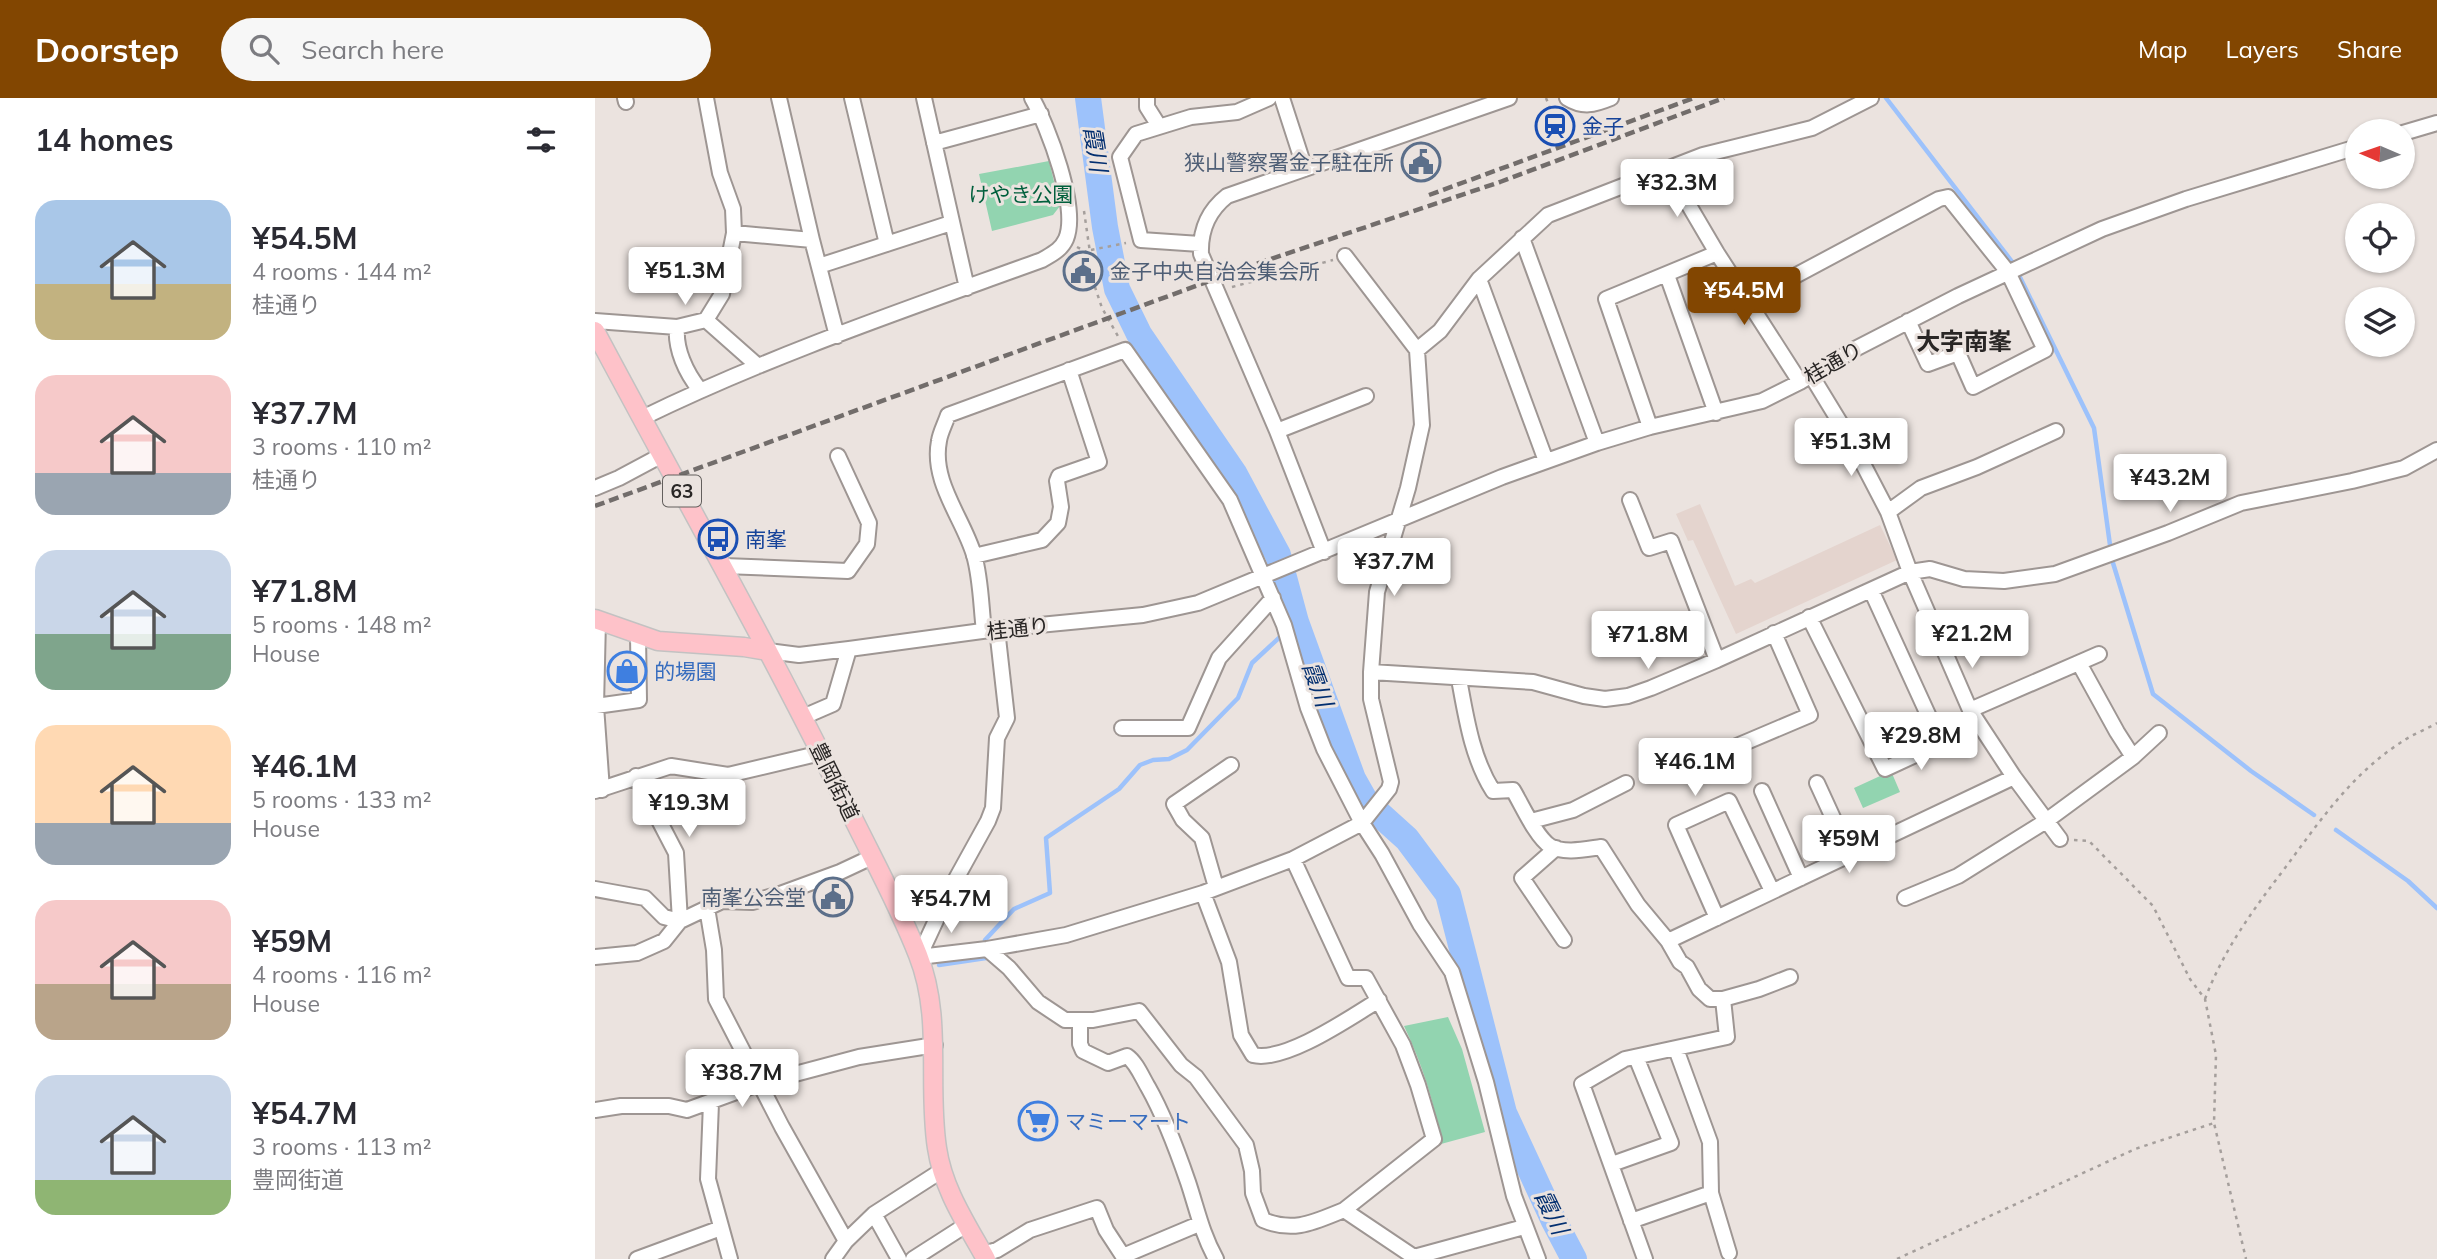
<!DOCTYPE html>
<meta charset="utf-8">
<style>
body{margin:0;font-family:Mulish,"Noto Sans JP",sans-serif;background:#f7f7f7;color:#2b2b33;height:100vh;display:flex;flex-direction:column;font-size:26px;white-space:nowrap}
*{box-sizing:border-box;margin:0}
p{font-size:23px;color:#7c7c81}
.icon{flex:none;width:38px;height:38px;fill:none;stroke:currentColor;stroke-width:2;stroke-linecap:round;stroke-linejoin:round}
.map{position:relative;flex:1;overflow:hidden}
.sheet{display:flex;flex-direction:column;background:#fff;width:595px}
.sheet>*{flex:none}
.needle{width:46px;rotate:272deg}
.buttons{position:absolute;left:1750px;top:21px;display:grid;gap:14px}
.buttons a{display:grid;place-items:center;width:70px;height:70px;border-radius:50%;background:#fff;box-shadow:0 2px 5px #0004;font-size:35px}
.price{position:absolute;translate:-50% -60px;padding:0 16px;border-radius:7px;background:#fff;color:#222;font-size:23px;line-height:46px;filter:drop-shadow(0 2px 4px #0008)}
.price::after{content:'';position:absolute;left:50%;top:42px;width:21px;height:16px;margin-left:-10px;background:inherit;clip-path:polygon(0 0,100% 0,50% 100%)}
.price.on{background:#824601;color:#fff}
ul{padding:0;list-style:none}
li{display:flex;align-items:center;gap:21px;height:175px;padding:0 35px}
li span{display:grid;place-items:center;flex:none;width:196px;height:140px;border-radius:21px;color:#555}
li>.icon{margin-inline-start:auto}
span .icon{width:84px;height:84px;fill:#fffc;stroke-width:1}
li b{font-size:30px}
h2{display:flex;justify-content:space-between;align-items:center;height:84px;padding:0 35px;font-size:30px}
header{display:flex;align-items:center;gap:42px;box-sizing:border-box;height:98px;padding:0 35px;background:#824601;color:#fff}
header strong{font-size:33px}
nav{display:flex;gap:38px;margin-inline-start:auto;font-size:24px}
.search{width:490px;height:63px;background:#f7f7f7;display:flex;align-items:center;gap:18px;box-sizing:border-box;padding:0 24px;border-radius:38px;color:#7c7c81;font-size:26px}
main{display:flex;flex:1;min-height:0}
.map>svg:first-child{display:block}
.built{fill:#e4d4ce}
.green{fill:#92d4b0}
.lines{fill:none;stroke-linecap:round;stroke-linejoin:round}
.stream{stroke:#9dc2fb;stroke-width:4.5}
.river{stroke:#9dc2fb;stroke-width:26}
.minor-casing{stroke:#9e9693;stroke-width:18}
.major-casing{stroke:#c3c2c2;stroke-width:21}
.path{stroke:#a59f9c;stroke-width:2.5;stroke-dasharray:3.5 5;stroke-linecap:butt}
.minor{stroke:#fff;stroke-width:14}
.major{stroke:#fec2c9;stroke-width:18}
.rail{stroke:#726d6b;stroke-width:4.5;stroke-dasharray:10 5;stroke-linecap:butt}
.labels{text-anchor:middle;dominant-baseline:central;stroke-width:6;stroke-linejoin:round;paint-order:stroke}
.shield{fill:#ebe3df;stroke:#635f5d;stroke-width:2}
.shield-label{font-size:19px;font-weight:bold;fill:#292625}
.transit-label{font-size:21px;fill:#164399;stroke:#ebe3df;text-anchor:start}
.service-label{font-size:21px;fill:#4e5e75;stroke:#ebe3df;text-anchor:end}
.park-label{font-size:21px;fill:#005f3c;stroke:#ebe3df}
.street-label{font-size:21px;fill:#292625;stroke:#ebe3df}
.shop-label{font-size:21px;fill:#366cbe;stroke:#ebe3df;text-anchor:start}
.water-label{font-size:23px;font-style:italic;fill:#032f70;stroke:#ebe3df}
.quarter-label{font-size:24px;font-weight:bold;fill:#292625;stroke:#ebe3df}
</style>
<header>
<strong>Doorstep</strong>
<div class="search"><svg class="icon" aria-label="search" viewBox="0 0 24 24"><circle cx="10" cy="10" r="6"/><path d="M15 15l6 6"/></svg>Search here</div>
<nav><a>Map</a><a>Layers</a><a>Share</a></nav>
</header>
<main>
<section class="sheet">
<h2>14 homes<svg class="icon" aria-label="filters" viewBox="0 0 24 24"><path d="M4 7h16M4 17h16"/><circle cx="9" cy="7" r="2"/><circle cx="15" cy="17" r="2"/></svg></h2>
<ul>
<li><span style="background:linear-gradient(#a9c7e8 60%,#c2b280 0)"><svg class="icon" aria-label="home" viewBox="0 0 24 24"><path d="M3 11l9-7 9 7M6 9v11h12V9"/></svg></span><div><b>¥54.5M</b><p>4 rooms · 144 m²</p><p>桂通り</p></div></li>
<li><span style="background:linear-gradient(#f6c9c9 70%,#9aa5b1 0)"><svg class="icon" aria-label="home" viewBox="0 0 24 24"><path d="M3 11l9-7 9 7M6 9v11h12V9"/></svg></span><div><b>¥37.7M</b><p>3 rooms · 110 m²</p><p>桂通り</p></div></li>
<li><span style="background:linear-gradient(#c9d6e8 60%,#7fa58c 0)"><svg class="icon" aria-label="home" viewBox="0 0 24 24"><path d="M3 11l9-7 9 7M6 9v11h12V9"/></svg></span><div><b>¥71.8M</b><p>5 rooms · 148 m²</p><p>House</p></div></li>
<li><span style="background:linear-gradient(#ffd9b3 70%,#9aa5b1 0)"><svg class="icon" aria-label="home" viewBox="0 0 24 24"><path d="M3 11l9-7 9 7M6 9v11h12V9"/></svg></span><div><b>¥46.1M</b><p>5 rooms · 133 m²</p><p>House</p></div></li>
<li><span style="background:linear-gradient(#f6c9c9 60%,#b9a48a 0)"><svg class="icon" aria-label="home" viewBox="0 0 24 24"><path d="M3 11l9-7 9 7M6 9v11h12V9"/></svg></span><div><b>¥59M</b><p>4 rooms · 116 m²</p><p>House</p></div></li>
<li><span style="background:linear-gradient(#c9d6e8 75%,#8fb573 0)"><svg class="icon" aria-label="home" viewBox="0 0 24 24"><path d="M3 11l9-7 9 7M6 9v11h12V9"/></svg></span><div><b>¥54.7M</b><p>3 rooms · 113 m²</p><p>豊岡街道</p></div></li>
</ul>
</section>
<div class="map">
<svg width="1842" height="1161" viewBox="0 0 1842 1161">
<rect width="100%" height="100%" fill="#ebe3df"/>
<!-- built -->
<path class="built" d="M1105,406L1140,488L1156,481L1160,485L1285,427L1302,462L1141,536L1098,442L1093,443L1081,416Z"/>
<!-- green -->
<path class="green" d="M454,63L465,108L458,117L397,133L384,76Z
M1296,673L1305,694L1268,710L1259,690Z
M853,919L867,951L890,1034L846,1046C840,1005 827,966 809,928Z"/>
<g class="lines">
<!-- stream -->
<path class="stream" d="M1291,0L1418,165L1499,330L1515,447
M1518,465L1558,596L1656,673L1719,717
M1741,732L1813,783L1842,810
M390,848V842L419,811L455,795L451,740L524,691L545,667L558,662L574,661L592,652L643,600L657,565L701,524
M344,867L391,860V856"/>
<!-- river -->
<path class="river" d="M493,0L510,129L522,191L544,236L639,375L683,457L701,524L758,681L771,704L812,741L853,796L909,1015L959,1123L979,1161"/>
<defs>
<path id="minor" d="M30,0L31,4
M111,0L125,75L138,111L139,135L217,142L242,238
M184,0L217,142
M257,0L292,146
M329,0L372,190
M552,0V9L564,28
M687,0L710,71
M972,0C988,10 999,7 1016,0
M1808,35L1842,25
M339,45L446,16
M1072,70L1122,155L1205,284
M927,140L1002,345
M605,146L546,142L525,59L541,36L596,19L642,14L674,0
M750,158L822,252
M224,168L356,125
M1072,177L1121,315
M884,181L951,363
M1153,203L1344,101L1353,99L1413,174L1450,252L1378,289L1363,255L1333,266L1313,223
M111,222L163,268
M0,223L82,229L111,222L127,196L139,135
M82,229C80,251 91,275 105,292
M1216,277L1255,341L1293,414L1315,474L1375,612L1419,679L1465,741
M47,320C176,257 312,211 447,162C457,156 466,152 471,141C484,110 453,28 437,0
M1055,329L1011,201L1122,155
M682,333L771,298
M0,390L24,380L67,357
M1035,402L1054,450L1076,443L1122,562
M1293,414L1326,390L1382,369L1461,333
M729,454L682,333L606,156C605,132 613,113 632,98L914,0
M379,458L447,442L463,425L466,409L462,383L464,378L504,364L474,272
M129,468L253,473L272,446L274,425L243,358
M1214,519L1290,671L1346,645L1276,492
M3,522L1,608L7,692
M389,533C386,509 386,481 379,457C368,420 336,384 344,343C345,335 350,326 353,317L530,252L635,402L689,527L713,610L729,651L767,725L787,756L825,826L857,874L891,984L919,1098L943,1161
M173,553L204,557L254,551L402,531L548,517L603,505L907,379L1002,345L1055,329L1167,303L1205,284L1260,251L1363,198L1507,131L1591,101L1762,49
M1484,565L1522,634L1538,659
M776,574L938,584L989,598L1010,601L1033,598L1056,590L1122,562L1315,474L1335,471L1369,481L1409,483L1460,476L1573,435L1646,405L1757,383L1809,370L1842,352
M864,581C871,619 877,660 898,693L918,692C927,707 941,739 955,748C969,756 991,751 1006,749L1043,807L1073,843L1085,864L1092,869L1104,891L1115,901H1128L1132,939L1030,961L987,986L1050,1161
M1,608L44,602L43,538
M1375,612L1504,556
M208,619L238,606L254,551
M527,630H593L624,560L678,500
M1123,656L1215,617L1179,535
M41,678L81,755L85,823
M1222,685L1255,757
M0,693L76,668L133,677L226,655
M1167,693L1206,780
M936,723L978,712L1031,685
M961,750L927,780L969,842
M698,761L753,880H771L808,947L823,987L839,1041L749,1112
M621,789L607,740L588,722L579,706L636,667
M0,791L50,800L69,819L85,823
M608,795L634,864L646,937L658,957C690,965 756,919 784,902
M1310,800L1363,778L1451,723L1538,659L1564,635
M112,810L119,852L121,901L187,1029L251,1143L238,1161
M1122,820L1081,727L1134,703L1177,793
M1073,843L1419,679
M392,851L414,870L443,904L470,922H498L544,913L586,967L601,979L651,1047L657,1073L658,1095L668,1122C699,1135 719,1124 749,1112L819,1159L818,1161
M0,859L42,855L69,843L85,823L127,803L157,804L185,796L245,774L277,759
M324,859L392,851L471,837L608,795L698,761L767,725L794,691L796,684L776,601V574L782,494L813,390L827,327L822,252L845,233L884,181L953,117L1108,57L1217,30L1276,0
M324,859L356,790L393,723L398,710L402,640L412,620L402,531
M1128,901L1164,891L1195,879
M485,922V946L488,953L513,965L532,958C541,964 547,979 553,989C570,1019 582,1052 593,1084C602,1111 607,1136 621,1161
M1081,951L1115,1044L1116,1095
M116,1005L113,1081L135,1161
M0,1012L26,1008H74L92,1012L166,985L264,959L340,947
M1017,1066L1076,1045L1041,959
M279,1116L304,1161
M1036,1123L1116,1095L1134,1155
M251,1143L279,1116L346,1073
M388,1156L402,1152L435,1132L502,1110L511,1132L528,1158L604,1126
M42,1161L126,1130
M318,1161L371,1127
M821,1161L819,1159L929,1129"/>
<path id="major" d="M0,233C85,393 175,550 255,714C278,761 304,808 323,857C348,920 332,985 342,1050C348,1091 371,1125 391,1161
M0,521L63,543L149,549L173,553"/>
</defs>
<!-- minor casing -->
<use href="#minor" class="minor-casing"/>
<!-- major casing -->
<use href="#major" class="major-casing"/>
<!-- path -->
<path class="path" d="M951,0L959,20
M489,113L500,189L507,210L524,240
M482,149L495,156
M496,152L531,145
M637,189L738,162
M1479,742L1494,743L1558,808L1595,881L1610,901L1621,957L1619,1025L1651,1161
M1610,901C1629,851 1658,812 1690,770C1724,724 1756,677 1805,645C1816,637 1830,632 1842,625
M1302,1161L1540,1051L1619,1025"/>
<!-- minor -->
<use href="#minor" class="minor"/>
<!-- major -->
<use href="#major" class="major"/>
<!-- rail -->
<path class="rail" d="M834,97L1099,0
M0,408L661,166L905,84L1129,0"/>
</g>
<!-- icons -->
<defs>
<symbol id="station-ring" viewBox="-11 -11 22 22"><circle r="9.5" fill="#ebe3df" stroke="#1a4fb4" stroke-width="1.5"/><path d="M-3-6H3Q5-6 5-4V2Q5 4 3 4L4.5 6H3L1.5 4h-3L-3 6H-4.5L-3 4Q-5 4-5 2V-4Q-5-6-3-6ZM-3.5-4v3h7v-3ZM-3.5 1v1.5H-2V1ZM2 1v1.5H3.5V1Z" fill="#1a4fb4"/></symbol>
<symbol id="civic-ring" viewBox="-11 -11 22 22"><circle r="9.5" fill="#ebe3df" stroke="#5c6f8a" stroke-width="1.5"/><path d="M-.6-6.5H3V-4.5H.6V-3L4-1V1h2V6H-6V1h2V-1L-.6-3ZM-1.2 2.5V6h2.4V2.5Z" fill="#5c6f8a"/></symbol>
<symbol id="bus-ring" viewBox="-11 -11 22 22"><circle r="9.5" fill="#ebe3df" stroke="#1a4fb4" stroke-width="1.5"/><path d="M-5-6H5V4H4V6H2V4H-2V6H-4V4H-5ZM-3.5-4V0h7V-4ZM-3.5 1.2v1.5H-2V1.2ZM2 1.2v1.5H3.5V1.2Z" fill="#1a4fb4"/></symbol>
<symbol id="shop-ring" viewBox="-11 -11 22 22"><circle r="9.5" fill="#ebe3df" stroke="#3f7fe0" stroke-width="1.5"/><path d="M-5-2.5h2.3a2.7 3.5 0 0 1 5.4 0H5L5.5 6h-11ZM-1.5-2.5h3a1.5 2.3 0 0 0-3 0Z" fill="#3f7fe0"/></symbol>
<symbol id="supermarket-ring" viewBox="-11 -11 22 22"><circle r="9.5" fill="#ebe3df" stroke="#3f7fe0" stroke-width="1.5"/><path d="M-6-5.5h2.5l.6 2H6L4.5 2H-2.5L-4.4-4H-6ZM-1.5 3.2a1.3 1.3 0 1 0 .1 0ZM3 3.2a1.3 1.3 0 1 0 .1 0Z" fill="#3f7fe0"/></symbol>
</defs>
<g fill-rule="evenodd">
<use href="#station-ring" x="938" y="6" width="44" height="44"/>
<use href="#civic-ring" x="804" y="42" width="44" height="44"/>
<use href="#civic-ring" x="466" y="151" width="44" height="44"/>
<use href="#bus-ring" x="101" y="419" width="44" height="44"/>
<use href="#shop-ring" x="10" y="551" width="44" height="44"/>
<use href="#civic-ring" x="216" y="777" width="44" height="44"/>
<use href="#supermarket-ring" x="421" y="1001" width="44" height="44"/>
</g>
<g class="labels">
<!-- shield labels -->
<rect class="shield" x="68" y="377.5" width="38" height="31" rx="5"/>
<g class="shield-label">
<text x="87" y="393">63</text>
</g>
<!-- transit labels -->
<g class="transit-label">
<text x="987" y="28">金子</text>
<text x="150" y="441">南峯</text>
</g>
<!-- service labels -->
<g class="service-label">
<text x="799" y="64">狭山警察署金子駐在所</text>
<text x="515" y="173" text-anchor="start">金子中央自治会集会所</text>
<text x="211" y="799">南峯公会堂</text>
</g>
<!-- park labels -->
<g class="park-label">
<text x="426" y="96">けやき公園</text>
</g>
<!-- street labels -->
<g class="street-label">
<text transform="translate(1238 264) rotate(-30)">桂通り</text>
<text transform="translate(423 530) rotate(-6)">桂通り</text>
<text transform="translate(240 683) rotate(64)">豊岡街道</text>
</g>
<!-- shop labels -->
<g class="shop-label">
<text x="59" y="573">的場園</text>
<text x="470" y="1023">マミーマート</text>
</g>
<!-- water labels -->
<g class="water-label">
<text transform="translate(501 51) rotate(81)">霞川</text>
<text transform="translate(723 586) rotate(70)">霞川</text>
<text transform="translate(957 1114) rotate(64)">霞川</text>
</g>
<!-- quarter labels -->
<g class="quarter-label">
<text x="1369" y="243">大字南峯</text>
</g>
</g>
</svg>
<div class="buttons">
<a><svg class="needle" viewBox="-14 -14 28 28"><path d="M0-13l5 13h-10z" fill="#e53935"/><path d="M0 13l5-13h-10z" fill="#7c7c81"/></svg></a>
<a><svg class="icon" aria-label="locate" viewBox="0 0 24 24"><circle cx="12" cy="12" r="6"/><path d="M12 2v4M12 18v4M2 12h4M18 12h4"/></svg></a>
<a><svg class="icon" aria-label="layers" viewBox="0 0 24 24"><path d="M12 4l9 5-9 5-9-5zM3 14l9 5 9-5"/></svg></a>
</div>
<b class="price" style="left:1082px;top:121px">¥32.3M</b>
<b class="price" style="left:90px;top:209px">¥51.3M</b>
<b class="price on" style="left:1149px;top:229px">¥54.5M</b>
<b class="price" style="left:1256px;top:380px">¥51.3M</b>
<b class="price" style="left:1575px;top:416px">¥43.2M</b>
<b class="price" style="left:799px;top:500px">¥37.7M</b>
<b class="price" style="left:1377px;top:572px">¥21.2M</b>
<b class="price" style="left:1053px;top:573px">¥71.8M</b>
<b class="price" style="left:1326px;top:674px">¥29.8M</b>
<b class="price" style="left:1100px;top:700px">¥46.1M</b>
<b class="price" style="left:94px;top:741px">¥19.3M</b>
<b class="price" style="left:1254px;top:777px">¥59M</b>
<b class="price" style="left:356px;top:837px">¥54.7M</b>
<b class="price" style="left:147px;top:1011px">¥38.7M</b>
</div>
</main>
